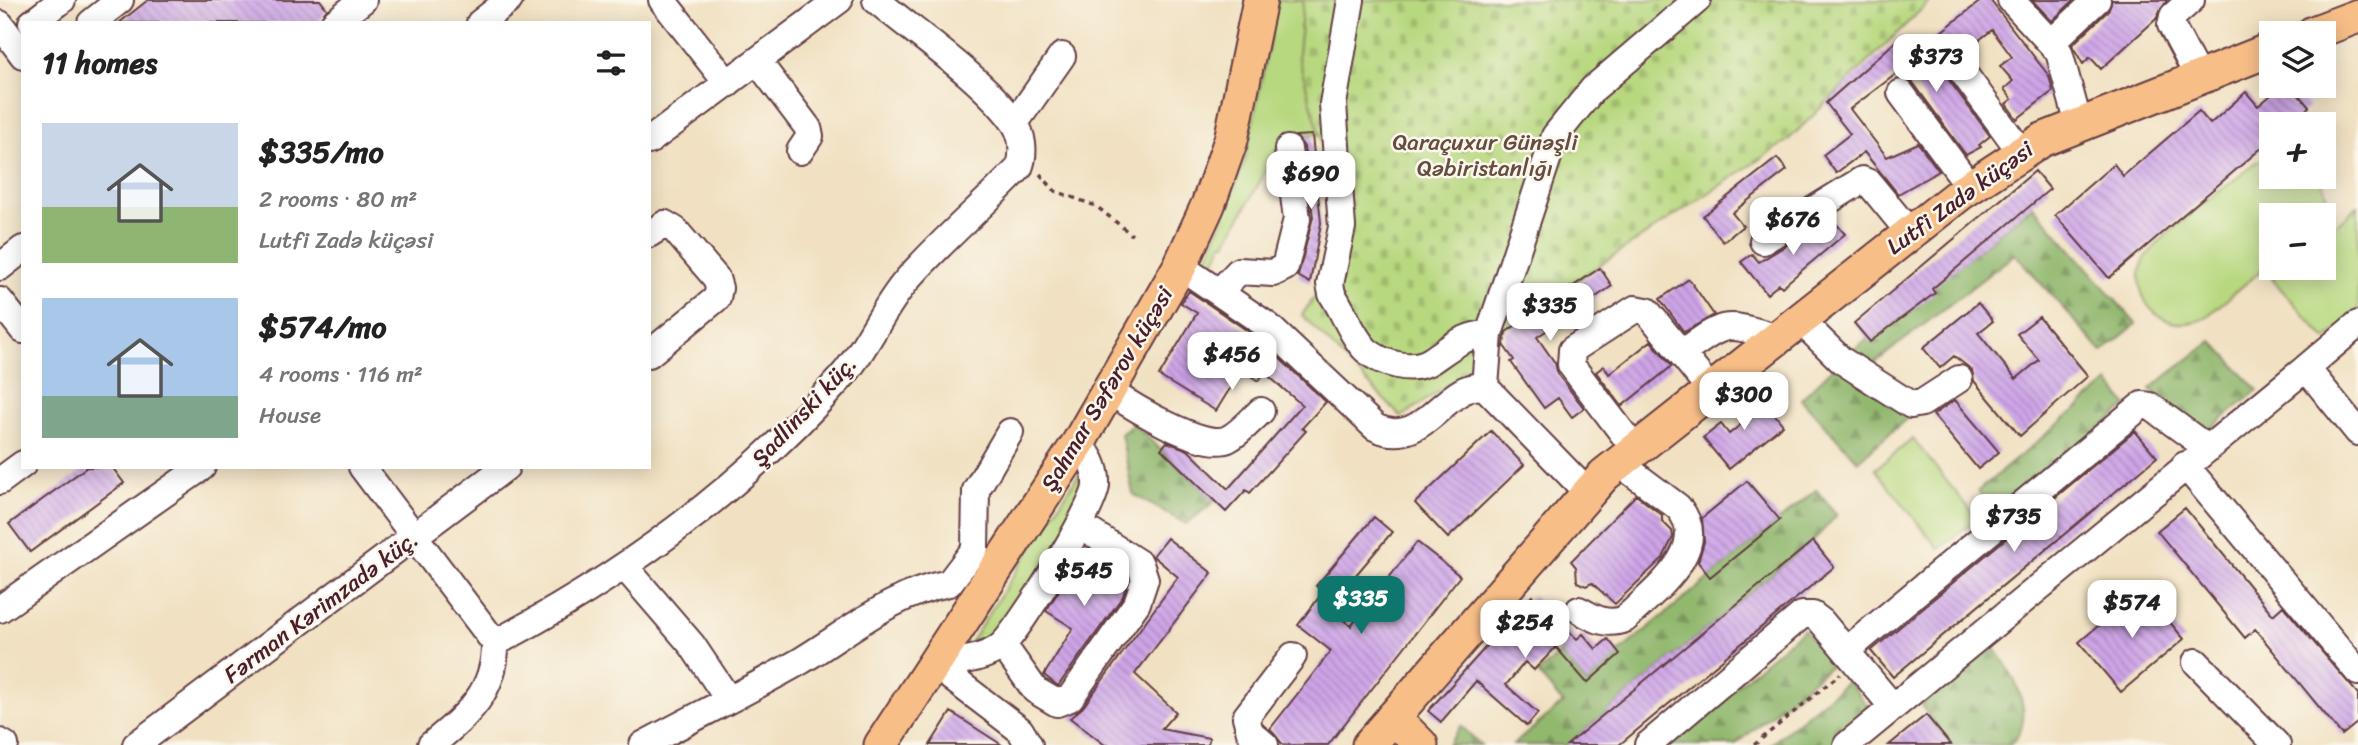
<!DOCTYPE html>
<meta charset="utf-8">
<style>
body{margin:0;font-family:Sriracha,sans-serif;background:#f2f2f2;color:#222;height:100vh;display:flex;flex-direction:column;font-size:26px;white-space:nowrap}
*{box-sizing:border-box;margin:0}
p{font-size:23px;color:#767676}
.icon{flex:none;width:38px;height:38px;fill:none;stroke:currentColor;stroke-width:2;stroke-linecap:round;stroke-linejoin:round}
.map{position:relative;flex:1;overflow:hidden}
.drawer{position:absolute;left:21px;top:21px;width:630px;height:448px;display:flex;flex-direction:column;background:#fff;border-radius:0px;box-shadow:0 4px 18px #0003}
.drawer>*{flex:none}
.tools{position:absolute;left:2259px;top:21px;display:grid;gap:14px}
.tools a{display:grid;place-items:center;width:77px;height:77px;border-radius:0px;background:#fff;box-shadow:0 4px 18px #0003;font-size:35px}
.price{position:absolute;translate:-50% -60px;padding:0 16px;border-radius:14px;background:#fff;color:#222;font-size:23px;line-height:46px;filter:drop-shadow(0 2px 4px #0008)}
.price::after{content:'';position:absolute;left:50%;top:42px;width:21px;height:16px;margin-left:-10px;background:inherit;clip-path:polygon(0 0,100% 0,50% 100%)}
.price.current{background:#0f766e;color:#fff}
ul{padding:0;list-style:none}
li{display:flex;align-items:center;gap:21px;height:175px;padding:0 21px}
li span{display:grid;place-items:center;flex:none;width:196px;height:140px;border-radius:0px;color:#555}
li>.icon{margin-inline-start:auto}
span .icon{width:84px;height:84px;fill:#fffc;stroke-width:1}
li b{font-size:30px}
h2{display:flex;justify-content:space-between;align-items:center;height:84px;padding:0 21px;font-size:30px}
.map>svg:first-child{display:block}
.green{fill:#b8d87f;stroke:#817c55;stroke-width:2}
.forest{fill:url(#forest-firs);stroke:#6e6c4c;stroke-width:2}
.cemetery{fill:url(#cemetery-stones);stroke:#817c55;stroke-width:2}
.building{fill:url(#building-back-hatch)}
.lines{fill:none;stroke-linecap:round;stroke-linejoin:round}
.minor-casing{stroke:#633c42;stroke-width:30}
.major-casing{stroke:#633c42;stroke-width:37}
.path{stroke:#633c42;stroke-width:3.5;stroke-dasharray:5 5;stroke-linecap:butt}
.minor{stroke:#fff;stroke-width:26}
.major{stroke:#f7be88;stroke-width:33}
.labels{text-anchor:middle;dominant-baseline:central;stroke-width:5;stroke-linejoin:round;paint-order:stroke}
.park-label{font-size:23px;fill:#664d40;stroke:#fbf7ec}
.street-label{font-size:23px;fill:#4a1f2b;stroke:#fbf7ec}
</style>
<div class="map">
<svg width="2358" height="745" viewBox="0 0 2358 745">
<defs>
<pattern id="forest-firs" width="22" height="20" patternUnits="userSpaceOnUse" patternTransform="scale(1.75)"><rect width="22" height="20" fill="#92b86e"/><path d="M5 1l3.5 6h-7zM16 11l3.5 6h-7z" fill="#79955b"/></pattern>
<pattern id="cemetery-stones" width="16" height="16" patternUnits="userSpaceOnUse" patternTransform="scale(1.75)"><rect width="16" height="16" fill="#b8d87f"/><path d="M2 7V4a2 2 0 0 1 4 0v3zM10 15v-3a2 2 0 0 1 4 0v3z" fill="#a0b96e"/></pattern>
<pattern id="building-back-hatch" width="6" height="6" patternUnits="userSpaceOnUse" patternTransform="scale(1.75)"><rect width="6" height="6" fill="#cea5e8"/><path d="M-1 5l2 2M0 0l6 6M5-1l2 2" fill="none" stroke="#a986bc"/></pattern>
</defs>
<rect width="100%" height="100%" fill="#fbf7ec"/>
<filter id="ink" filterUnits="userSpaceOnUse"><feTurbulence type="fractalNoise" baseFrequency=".0143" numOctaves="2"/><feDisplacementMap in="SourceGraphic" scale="14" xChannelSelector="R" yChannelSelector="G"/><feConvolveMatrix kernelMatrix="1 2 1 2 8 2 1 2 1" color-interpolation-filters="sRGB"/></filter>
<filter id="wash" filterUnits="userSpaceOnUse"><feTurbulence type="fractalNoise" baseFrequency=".00686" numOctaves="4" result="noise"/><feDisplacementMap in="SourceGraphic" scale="28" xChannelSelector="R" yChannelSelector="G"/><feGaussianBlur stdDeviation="1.57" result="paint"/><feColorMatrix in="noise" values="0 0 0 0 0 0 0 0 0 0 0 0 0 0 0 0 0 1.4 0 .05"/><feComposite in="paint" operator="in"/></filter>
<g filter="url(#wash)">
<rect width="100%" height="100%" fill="#f1e1c2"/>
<!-- green -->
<path class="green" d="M1278,0H1303L1298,56L1321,134L1285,136L1226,243H1222L1213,267L1205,264L1244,164Z
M2271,155L2272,177H2321L2326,195L2321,215H2272L2271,262L2205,318C2188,325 2170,326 2155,313C2140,300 2135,277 2145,259C2159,235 2233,182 2258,161Z
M2358,206V313L2326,339L2272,279L2285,268H2324V235Z
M1913,439L1977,519L1939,549L1875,469Z
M1079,474L1084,504L1000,632L970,643Z"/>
<!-- forest -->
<path class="forest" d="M2033,206L2136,324L2102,352L2015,254L1855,378L1912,414L1858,461L1801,399L1841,360Z
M2212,341L2258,390L2205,433L2150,389Z
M2109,382L2127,406L1996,513L1978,491Z
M1133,424L1215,501L1186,524L1133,494L1121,434Z
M1816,490L1837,515L1813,541L1567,745H1513L1563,703L1538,673L1561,653L1587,683L1619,652Z
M1804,629L1832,664L1735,745H1666Z
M1994,647C2013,673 2040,717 2010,745H1944L1948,742L1921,705Z
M1848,681L1875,715L1838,745H1770Z
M1461,726L1481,745H1448Z"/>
<!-- cemetery -->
<path class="cemetery" d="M1303,0H1931L1787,141L1520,318L1483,345L1474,367L1401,417L1302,315L1325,282L1329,223V168L1298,56Z"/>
<g id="blocks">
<!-- building -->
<path class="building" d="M148,0H320L327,9L318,23H119Z
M1982,0H1990L2049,76L2053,91L2017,119L2006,104L2012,99L2004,89L2013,81L2000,66L2012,57L1992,30L1947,65L1949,80L1990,136L1979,145L1981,147L1966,155L1914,84L1900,71L1850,109L1887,157L1918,143L1939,171L1898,194L1864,152L1836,173L1823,155L1850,134L1826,103L1902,36L1914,53Z
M2032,0H2074L2052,21Z
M2112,0H2167L2156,19L2101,69L2090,57L2083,64L2072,45L2108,11Z
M2282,86H2291L2309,107L2289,124H2272V139L2109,278L2055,215L2114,164L2123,176L2199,111L2210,124L2246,92L2258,106Z
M1312,135L1321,223L1310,283L1298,276L1313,217L1304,147L1296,136Z
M1777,158L1787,170L1732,213L1743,226L1723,242L1703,216Z
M2035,171L2050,189L1932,289L1935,293L1870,342L1854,323Z
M1831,218L1845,234L1782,287L1779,284L1767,294L1741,262L1752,254L1759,262Z
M1600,268L1612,286L1537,337L1555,363L1558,375L1584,408L1572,417L1558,398L1544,408L1511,362L1514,360L1504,346L1505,337L1506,332Z
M1689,279L1714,315L1684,332L1660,299Z
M1189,291L1258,338L1326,402L1302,428L1306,431L1250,493L1246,490L1226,512L1161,449L1167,442L1188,450L1228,489L1302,405L1265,373L1258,381L1242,369L1216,411L1159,376L1197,313L1181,303Z
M1978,303L1993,321L1978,333L2016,379L2039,360L2017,334L2039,317L2088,376L2020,436L1974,381L1972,370L1954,356L1940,368L1923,348Z
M1651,341L1672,366L1622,406L1596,372L1604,366L1609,374Z
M1758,393L1783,425L1729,469L1703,438L1721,424L1729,434L1744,422L1736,411Z
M1955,400L1999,452L1978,469L1933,415Z
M1491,431L1524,465L1448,538L1415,503Z
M2135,431L2157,457L1893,677L1871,651Z
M87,467H112L124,483L30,552L9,524Z
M1747,481L1780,520L1710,577L1698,562L1704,542L1702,518Z
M1636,495L1662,515V521L1672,531L1673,537L1663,558L1615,604L1592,583L1586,586L1577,582L1576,567L1571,561Z
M2185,508L2273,615L2283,606L2358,694V722L2342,735L2255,629L2245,638L2157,531Z
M1374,517L1392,532L1328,608L1351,626L1417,542L1460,576L1328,745H1283L1270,729L1331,651L1298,625L1323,592L1316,586Z
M1167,538L1212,573L1135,674L1176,712L1161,729L1209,738L1208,745H1105L1070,718L1083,707L1178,577L1153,556Z
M1813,541L1834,567L1619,745H1567Z
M1085,549L1128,579L1123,596L1058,686L1044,675L1073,628L1046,611Z
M2142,589L2184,639L2121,692L2079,642Z
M1532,596L1577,639L1583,634L1596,649L1608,639L1620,654L1587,683L1556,647L1534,670L1525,662L1506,685L1538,713L1527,726L1476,681L1441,722L1428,711Z
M951,712L1002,745H930Z
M1926,715L1951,745H1889Z"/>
</g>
</g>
<g filter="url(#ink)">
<use href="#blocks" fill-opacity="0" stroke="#633c42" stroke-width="2"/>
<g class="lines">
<defs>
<path id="minor" d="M662,0L728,84
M1351,0L1333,104L1342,227L1330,284L1332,294C1343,310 1352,336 1366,350C1382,364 1413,373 1432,360C1451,347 1466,334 1489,334
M2011,0L2059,52L2079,125
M2191,0L2173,16L2171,25L2199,78
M32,23L62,0
M91,23L120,0
M334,23L363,0
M480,23L509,0
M0,24L23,55
M2051,43L2097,0
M758,62L808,128L810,136L800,151
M1962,71L2021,152
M1901,93L1970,187
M1015,123L1062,56
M649,141L839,0
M649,234L665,224L675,230L716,278L719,288L717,298L649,354
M1763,241L1862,180L1869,183L1910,233
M1180,266L1268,326L1375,427C1425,452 1445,380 1485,387L1587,492
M0,267L23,249
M1220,291L1239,271L1273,273L1285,267L1297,219L1288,149
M0,301L23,330
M1799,319L1841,360L1911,405L1922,403L1959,379
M1682,353C1728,321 1722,322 1776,337
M2306,368L2358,324
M1485,387L1489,334L1555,136L1593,89L1697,0
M1109,391C1130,405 1203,451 1228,439C1240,433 1251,420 1261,411
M1634,448L1571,365L1572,350L1635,309L1647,311L1710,389
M2185,465L2358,672
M362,467L495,643
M0,481L23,464
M625,567L692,645L728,699
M0,609L202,467
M1579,610C1595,619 1607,626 1625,619C1652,592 1714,549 1678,507L1618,462
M1003,645L1035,690L1057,703L1070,698L1137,603L1145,579L1140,564L1081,526
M1846,651L2142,405L2150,406L2206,447
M2196,662L2277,745
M935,665C956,661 984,660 1001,646C1018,632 1096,506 1096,485C1097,467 1089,456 1079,442
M935,665L1020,730L1029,745
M0,742L5,745
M136,745L506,467
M431,745C466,716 496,692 495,643C626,574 747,485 845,373C869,344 882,309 907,280C941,241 983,206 1019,168C1025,154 1023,135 1014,122C983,79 918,35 876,0
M643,745C695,717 748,691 799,662C849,632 891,594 949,583L975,549L976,490L1010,432
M1265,745L1250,732L1246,717L1293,656
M1648,745L1802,615H1813L1822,622L1892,706
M1847,745L2306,368L2358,432"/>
<path id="major" d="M2313,33L2358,16
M1393,717L1421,745
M881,745L1079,442L1180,266L1208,205L1231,140L1260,0
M1369,745L1604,475L1961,193L2042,140L2272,49"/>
</defs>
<!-- minor casing -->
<use href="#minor" class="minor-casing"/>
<!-- major casing -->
<use href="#major" class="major-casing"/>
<!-- path -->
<path class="path" d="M1040,174L1055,191L1096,206L1132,235
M1754,745L1840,674"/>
<!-- minor -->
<use href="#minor" class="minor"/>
<!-- major -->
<use href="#major" class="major"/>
</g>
</g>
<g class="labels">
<!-- park labels -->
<g class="park-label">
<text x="1485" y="142">Qaraçuxur Günəşli<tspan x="1485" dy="26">Qəbiristanlığı</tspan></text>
</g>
<!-- street labels -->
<g class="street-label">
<text transform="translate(1960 198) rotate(-36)">Lutfi Zadə küçəsi</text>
<text transform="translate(1107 389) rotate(-59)">Şahmar Səfərov küçəsi</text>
<text transform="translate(804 411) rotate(-47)">Şadlinski küç.</text>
<text transform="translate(321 607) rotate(-37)">Fərman Kərimzadə küç.</text>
</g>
</g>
</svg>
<div class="tools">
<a><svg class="icon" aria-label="layers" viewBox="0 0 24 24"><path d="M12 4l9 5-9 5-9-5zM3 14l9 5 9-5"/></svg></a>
<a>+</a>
<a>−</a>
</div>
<b class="price" style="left:1936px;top:94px">$373</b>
<b class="price" style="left:1311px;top:211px">$690</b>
<b class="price" style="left:1793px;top:257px">$676</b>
<b class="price" style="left:1550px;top:343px">$335</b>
<b class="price" style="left:1232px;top:392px">$456</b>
<b class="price" style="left:1744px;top:432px">$300</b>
<b class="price" style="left:2014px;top:554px">$735</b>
<b class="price" style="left:1084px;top:608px">$545</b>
<b class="price current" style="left:1361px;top:636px">$335</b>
<b class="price" style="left:2132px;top:640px">$574</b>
<b class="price" style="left:1525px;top:660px">$254</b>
<section class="drawer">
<h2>11 homes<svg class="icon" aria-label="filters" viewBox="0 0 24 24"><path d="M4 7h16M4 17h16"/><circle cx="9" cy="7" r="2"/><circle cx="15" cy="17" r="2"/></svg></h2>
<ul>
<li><span style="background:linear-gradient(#c9d6e8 60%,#8fb573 0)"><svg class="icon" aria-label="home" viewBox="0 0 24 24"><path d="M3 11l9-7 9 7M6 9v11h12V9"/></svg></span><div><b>$335/mo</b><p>2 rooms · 80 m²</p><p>Lutfi Zadə küçəsi</p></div></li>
<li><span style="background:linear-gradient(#a9c7e8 70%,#7fa58c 0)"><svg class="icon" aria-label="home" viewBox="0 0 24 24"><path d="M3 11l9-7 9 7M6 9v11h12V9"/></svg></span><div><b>$574/mo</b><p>4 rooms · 116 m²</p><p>House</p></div></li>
</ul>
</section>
</div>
